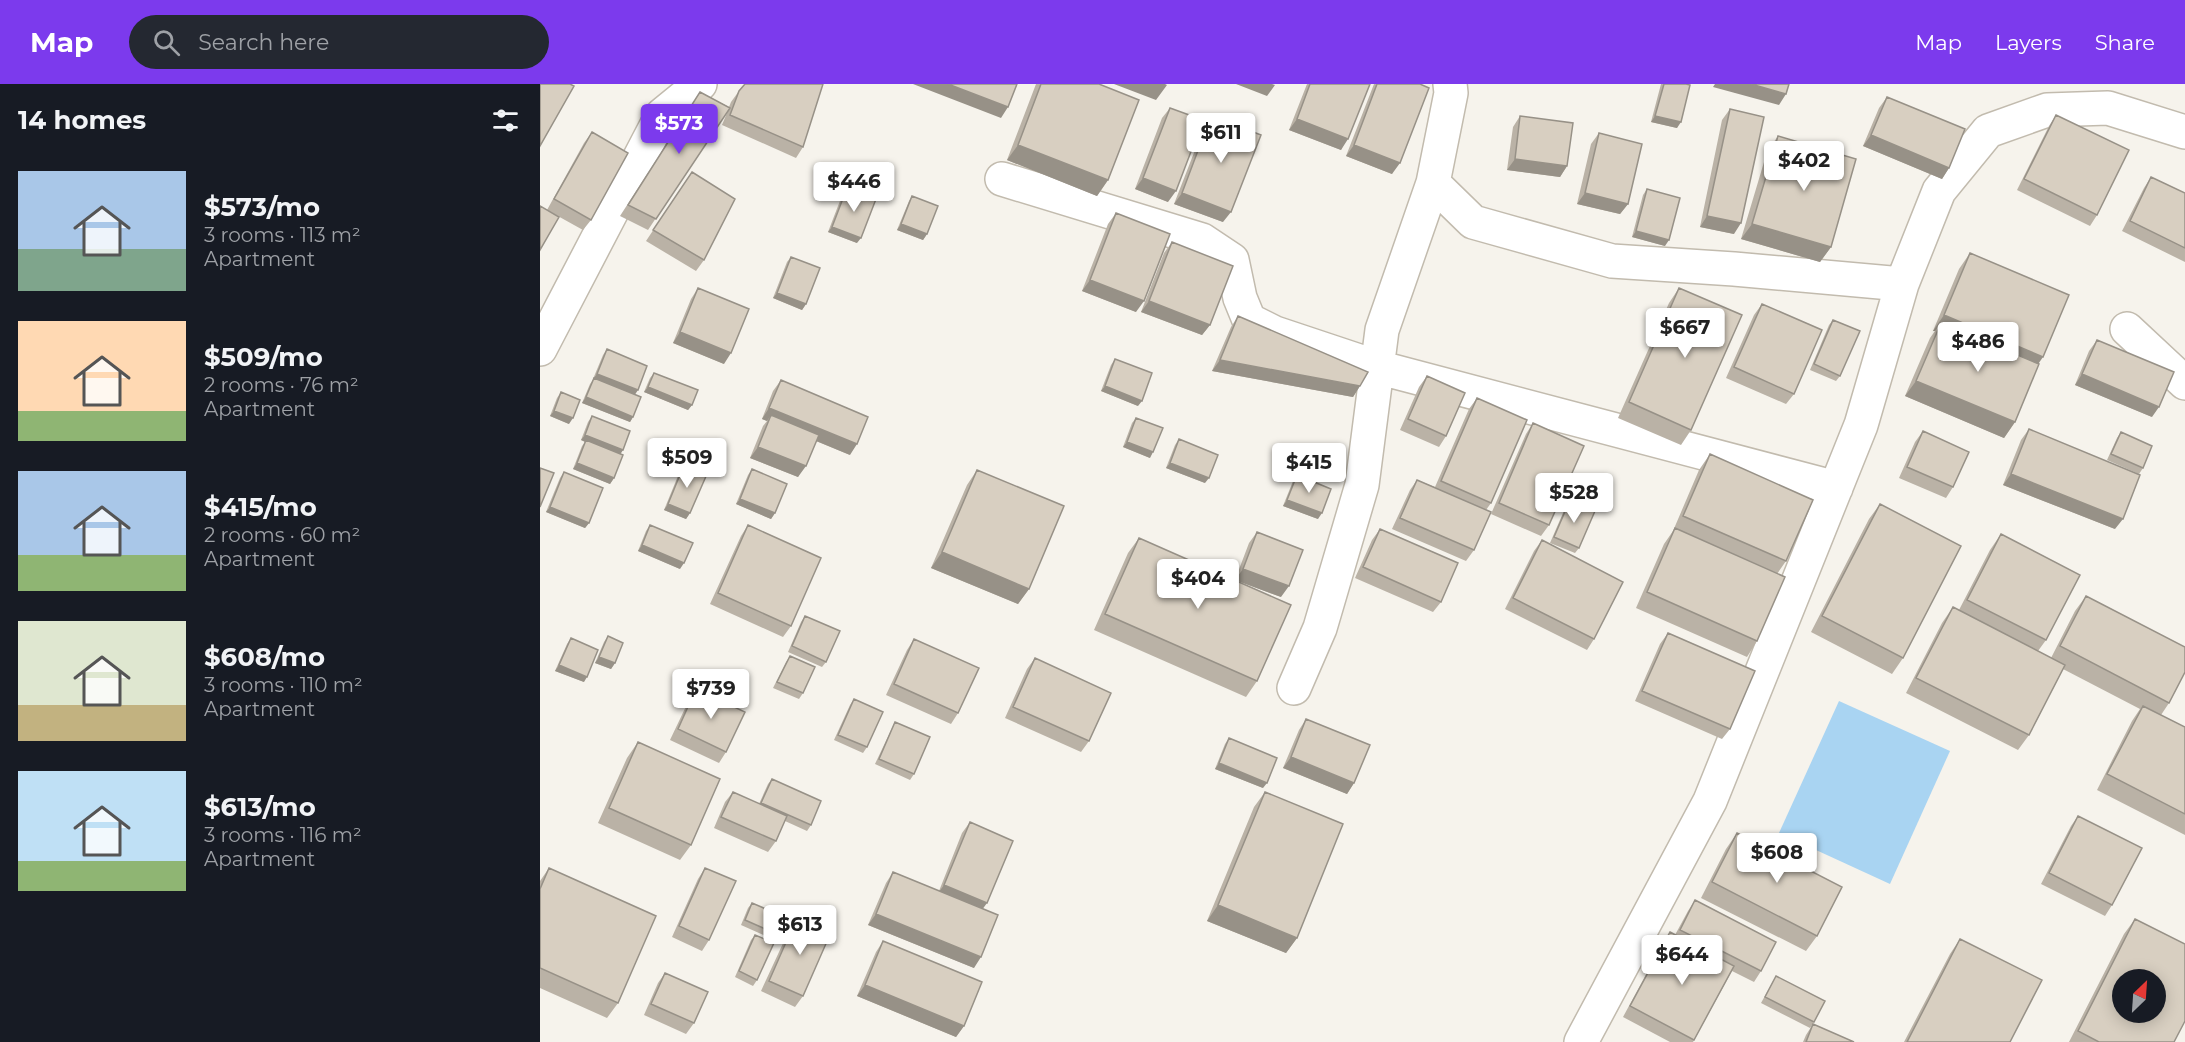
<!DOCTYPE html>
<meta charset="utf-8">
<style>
body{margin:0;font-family:Montserrat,sans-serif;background:#242831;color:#f1f3f6;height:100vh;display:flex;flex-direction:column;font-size:22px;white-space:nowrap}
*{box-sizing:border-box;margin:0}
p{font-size:20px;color:#9ea1a6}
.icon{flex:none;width:33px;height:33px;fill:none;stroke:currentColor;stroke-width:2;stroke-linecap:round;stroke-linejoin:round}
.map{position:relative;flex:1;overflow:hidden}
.panel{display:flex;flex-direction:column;background:#171b24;width:540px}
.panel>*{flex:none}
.needle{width:39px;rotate:25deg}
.fabs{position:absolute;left:1572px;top:885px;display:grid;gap:12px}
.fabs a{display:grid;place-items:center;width:54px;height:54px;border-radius:50%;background:#171b24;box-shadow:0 3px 15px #0003;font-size:30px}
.price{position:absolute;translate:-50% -51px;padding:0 14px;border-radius:6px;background:#fff;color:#222;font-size:20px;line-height:39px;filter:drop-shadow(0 2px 3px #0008)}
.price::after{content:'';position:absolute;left:50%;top:36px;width:18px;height:14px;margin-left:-9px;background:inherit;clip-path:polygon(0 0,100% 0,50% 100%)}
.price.current{background:#7c3aed;color:#fff}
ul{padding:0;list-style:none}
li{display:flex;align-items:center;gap:18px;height:150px;padding:0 18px}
li span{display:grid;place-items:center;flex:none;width:168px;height:120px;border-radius:0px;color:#555}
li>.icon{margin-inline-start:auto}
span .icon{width:72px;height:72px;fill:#fffc;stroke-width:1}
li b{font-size:26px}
h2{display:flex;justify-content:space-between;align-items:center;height:72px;padding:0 18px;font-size:26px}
header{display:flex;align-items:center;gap:36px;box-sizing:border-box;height:84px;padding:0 30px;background:#7c3aed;color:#fff}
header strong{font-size:28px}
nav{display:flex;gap:33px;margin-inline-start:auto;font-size:21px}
.search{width:420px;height:54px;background:#242831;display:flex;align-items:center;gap:15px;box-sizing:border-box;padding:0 21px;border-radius:33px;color:#9ea1a6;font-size:22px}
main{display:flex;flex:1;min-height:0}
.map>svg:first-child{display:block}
.water{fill:#a9d4f2}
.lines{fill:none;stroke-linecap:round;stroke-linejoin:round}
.minor-casing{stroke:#c2bbae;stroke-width:36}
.minor{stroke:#fff;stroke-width:33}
.wall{fill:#bab2a6}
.shaded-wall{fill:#979187}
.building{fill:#d8cfc1;stroke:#979187;stroke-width:1.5;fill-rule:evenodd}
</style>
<header>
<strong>Map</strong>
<div class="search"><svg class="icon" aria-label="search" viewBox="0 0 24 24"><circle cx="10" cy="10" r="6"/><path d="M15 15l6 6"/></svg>Search here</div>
<nav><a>Map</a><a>Layers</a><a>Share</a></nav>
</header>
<main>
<section class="panel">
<h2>14 homes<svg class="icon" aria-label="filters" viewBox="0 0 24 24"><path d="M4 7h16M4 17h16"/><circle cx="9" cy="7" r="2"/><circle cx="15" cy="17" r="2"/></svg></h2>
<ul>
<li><span style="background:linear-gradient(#a9c7e8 65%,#7fa58c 0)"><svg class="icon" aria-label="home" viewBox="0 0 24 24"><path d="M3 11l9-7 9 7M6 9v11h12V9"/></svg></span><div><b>$573/mo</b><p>3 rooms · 113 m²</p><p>Apartment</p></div></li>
<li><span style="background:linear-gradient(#ffd9b3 75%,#8fb573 0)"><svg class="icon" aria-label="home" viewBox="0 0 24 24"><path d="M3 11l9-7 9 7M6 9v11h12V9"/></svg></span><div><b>$509/mo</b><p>2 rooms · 76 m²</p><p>Apartment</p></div></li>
<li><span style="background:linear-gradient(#a9c7e8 70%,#8fb573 0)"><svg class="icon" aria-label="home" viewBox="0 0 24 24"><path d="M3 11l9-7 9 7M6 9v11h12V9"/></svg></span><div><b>$415/mo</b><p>2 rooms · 60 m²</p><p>Apartment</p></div></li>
<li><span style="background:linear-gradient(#dfe7d0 70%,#c2b280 0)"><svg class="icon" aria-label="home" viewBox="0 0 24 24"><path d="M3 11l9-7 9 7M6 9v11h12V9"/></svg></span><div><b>$608/mo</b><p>3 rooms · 110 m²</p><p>Apartment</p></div></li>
<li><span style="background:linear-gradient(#bfe0f5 75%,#8fb573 0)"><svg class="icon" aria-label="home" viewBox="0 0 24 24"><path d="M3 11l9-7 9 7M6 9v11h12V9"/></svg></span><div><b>$613/mo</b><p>3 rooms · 116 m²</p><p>Apartment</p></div></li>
</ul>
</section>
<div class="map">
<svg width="1645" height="958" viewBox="0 0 1645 958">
<rect width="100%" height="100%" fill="#f6f3ec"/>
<!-- water -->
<path class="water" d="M1299,617L1410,667L1350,800L1239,749Z"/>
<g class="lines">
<defs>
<path id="minor" d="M462,95L662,156L692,176L700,214L709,236L735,249L837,283L1296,404
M893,99L933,138L1072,177L1194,185L1362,200
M1587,245L1645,299
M0,265L122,31L160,0
M754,604L780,544L822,401L842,246L893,99L911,9L910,0
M1041,958L1170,717L1321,341L1362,200L1399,107L1448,47L1507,26L1568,24L1645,48"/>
</defs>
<!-- minor casing -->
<use href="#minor" class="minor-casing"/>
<!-- minor -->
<use href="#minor" class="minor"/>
</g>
<!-- wall -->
<path class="wall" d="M496,0H559L568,96L557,112L467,76Z
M767,0H830L801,66L749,46Z
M834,0H880L852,90L806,72Z
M1121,0H1146L1137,44L1111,38Z
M199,7L263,63L256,74L182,41L189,24L108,146L80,132L160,8L189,23L191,18Z
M1347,13L1409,84L1402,95L1323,62L1339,24Z
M630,24L628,118L595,105L622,34Z
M1190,25L1194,150L1160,143L1182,36Z
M1516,31L1557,131L1550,142L1477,106L1509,42Z
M671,32L683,138L634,120L664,43Z
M980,32L1027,82L1020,93L967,86L973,43Z
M52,48L51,136L43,146L7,126L44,59Z
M1059,49L1088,120L1080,130L1037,120L1051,60Z
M1238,52L1291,163L1280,178L1201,155L1227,68Z
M152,88L164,176L156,187L106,157Z
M1611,93L1645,109V178L1582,147L1604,104Z
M307,104L317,159L288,148L303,109Z
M1107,105L1125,162L1092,153L1103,111Z
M372,112L387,150L383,156L357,146L369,117Z
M576,129L596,228L542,207L568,140Z
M632,158L670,241L662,251L601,228L624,169Z
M1430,169L1498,280L1475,338L1464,354L1365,312L1390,254L1395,247H1393L1419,185Z
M251,173L266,220L262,226L233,214L247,178Z
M158,204L184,280L133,259L151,215Z
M1139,204L1151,346L1141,361L1078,334L1129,219Z
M1222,220L1254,310L1246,320L1186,294L1214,231Z
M698,232L820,302L813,313L672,287L691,243Z
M1293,236L1300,292L1296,297L1270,286L1289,241Z
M1557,256L1612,333L1535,301L1549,267Z
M67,265L94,311L93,333L90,338L42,319L50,300L53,296V295L63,271Z
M575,275L598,322L561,307L571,281Z
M114,289L152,321L148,326L104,308L110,294Z
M887,292L906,352L899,363L860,346L879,303Z
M241,296L310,371L276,357L258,393L210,374L223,342L227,337L222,335L233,307Z
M21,308L29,340L10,332L17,314Z
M937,314L951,419L946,426L934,466L926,477L852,445L870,406L877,396L895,403L929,325Z
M52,332L83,366L80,370L74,394L70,400L33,385L42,362L45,358L41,356L48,338Z
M596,334L610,374L583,363L592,339Z
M993,339L1009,441L1001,452L951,430L986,350Z
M1489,345L1575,445L1463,401L1481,356Z
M1383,347L1413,403L1406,414L1359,394L1375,358Z
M1581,348L1603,384L1599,390L1567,376L1577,354Z
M639,355L665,399L626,384L635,361Z
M1170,370L1246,477L1237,490L1217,557L1207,573L1096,524L1124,460L1133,447L1159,386Z
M144,381L150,429L146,435L124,426L140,387Z
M212,385L235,429L231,435L196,420L208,391Z
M437,386L489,505L478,520L391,484L427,401Z
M24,388L49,439L45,444L6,428L20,394Z
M757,391L778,435L743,422L753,397Z
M1030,416L1039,464L1035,469L1010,459L1026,422Z
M1340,420L1363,574L1352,590L1271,548L1329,435Z
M110,441L140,485L98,467L106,447Z
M208,441L251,542L243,553L170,520L201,452Z
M840,445L901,518L893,528L815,494L832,456Z
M717,448L741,513L695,496L709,459Z
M1461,450L1506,556L1498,567L1511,574L1535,527L1546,512L1629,619L1621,631L1645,643V751L1557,706L1592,637L1600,625L1523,585L1489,651L1478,666L1366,609L1402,539L1413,523L1419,526L1450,466Z
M599,454L717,597L706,613L554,546L588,469Z
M1002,456L1054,555L1047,566L965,525L994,467Z
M265,532L286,578L282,583L248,568L261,538Z
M1128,549L1190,645L1182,655L1095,617L1120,560Z
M68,552L75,579L71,585L55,579L64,558Z
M31,554L44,598L15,587L27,560Z
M374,555L418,629L411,640L346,611L367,566Z
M250,572L263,609L259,615L233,604L246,578Z
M495,574L549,657L541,668L465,634L487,585Z
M156,605L186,668L179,679L130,656L149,616Z
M314,615L327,663L323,669L294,656L310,621Z
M766,635L814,699L807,710L743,684L759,646Z
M355,638L374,690L370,696L335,680L352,644Z
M689,654L723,704L675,685L685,660Z
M98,658L151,761L140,776L58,739L87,674Z
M232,695L271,741L267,747L245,737L236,757L228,768L174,744L185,718L193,708L219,720L228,700Z
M725,708L757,854L746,869L667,837L714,723Z
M1538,732L1572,821L1565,832L1501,800L1531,742Z
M430,738L443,825L434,884L328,841L346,799L353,788L399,807L422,749Z
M1197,749L1277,852L1266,867L1161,814L1186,765Z
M9,784L78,919L67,934L0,904V797Z
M165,784L169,856L162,867L132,853L158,795Z
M1155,816L1221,887L1214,898L1192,887L1153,958H1130L1083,933L1123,859L1130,848L1135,851L1148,827Z
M212,819L241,852L237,857L201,841L208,824Z
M258,831L263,912L255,923L221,907L251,842Z
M1595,835L1634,958H1529L1584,850Z
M215,851L217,896L213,902L195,893L211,856Z
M1420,855L1470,958H1364L1410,870Z
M343,857L424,942L416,953L317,912L336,868Z
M125,889L154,939L146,950L104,931L118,899Z
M1236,892L1274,938L1270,944L1221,919Z
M1273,940L1314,958H1263L1266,951Z"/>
<!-- shaded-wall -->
<path class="shaded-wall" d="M373,0H408L468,23L461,34Z
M574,0H625L627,1L616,16Z
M696,0H732L735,1L727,12Z
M1175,0H1211L1246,10L1239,21L1173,3Z
M1115,32L1141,38L1137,44L1111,38Z
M757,35L808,55L801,66L749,46Z
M1331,51L1409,84L1402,95L1323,62Z
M478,61L568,96L557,112L467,76Z
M814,61L860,79L852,90L806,72Z
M975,75L1027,82L1020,93L967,86Z
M603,94L636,107L628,118L595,105Z
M642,109L691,128L683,138L634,120Z
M1045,109L1088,120L1080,130L1037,120Z
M1167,132L1201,139L1194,150L1160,143Z
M361,140L387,150L383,156L357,146Z
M1212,140L1291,163L1280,178L1201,155Z
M292,143L321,154L317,159L288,148Z
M1096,147L1129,156L1125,162L1092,153Z
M550,196L604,217L596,228L542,207Z
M237,209L266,220L262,226L233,214Z
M609,217L670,241L662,251L601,228Z
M1404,231L1503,273L1492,289L1401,239L1395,247H1393Z
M140,248L191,269L184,280L133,259Z
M680,276L820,302L813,313L672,287Z
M57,290L98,306L94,312L53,295Z
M1542,290L1619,323L1612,333L1535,301Z
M1376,297L1475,338L1464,354L1365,312Z
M565,302L602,317L598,322L561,307Z
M108,303L152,321L148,326L104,308Z
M46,313L93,333L90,338L42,319Z
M229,324L317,360L310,371L228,337L231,331L227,337L222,335Z
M14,327L33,334L29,340L10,332Z
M45,351L83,366L79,372L41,356Z
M587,358L613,368L610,374L583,363Z
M218,363L266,382L258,393L210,374Z
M37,379L74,394L70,400L33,385Z
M630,379L669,394L665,399L626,384Z
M1471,390L1583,435L1575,445L1463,401Z
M200,415L235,429L231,435L196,420Z
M747,416L782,429L778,435L743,422Z
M128,420L150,429L146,435L124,426Z
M10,423L49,439L45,444L6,428Z
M102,461L144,479L140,485L98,467Z
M402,468L489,505L478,520L391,484Z
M703,485L749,502L741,513L695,496Z
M59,573L75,579L71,585L55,579Z
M19,581L47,593L44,598L15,587Z
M751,673L814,699L807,710L743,684Z
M679,679L727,699L723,704L675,685Z
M404,801L447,819L439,830L396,812Z
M678,821L757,854L746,869L667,837Z
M336,830L441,873L434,884L328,841Z
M325,901L424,942L416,953L317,912Z"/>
<!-- building -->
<path class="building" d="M0,0H30L34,2L0,62Z
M205,0H283L263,63L190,31L199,7Z
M408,0H477L468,23Z
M501,0H559L599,16L568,96L478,61Z
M770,0H830L808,55L757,35Z
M837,0H880L889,4L860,79L814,61Z
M1124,0H1146L1150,1L1141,38L1115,32Z
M1211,0H1249L1246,10Z
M160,8L190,24L116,135L88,121Z
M1347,13L1425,45L1409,84L1331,51Z
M630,24L663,36L636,107L603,94Z
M1190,25L1224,33L1201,139L1167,132Z
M1516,31L1589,66L1557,131L1484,95Z
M671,32L721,51L691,128L642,109Z
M980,32L1033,39L1027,82L975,75Z
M52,48L88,69L51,136L14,115Z
M1059,49L1102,60L1088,120L1045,109Z
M1238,52L1316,75L1291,163L1212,140Z
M152,88L195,115L164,176L113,146Z
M1611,93L1645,109V164L1590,137Z
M307,104L336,115L321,154L292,143Z
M1107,105L1140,114L1129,156L1096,147Z
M372,112L398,122L387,150L361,140Z
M0,122L19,133L0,166Z
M576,129L630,150L604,217L550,196Z
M632,158L693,182L670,241L609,217Z
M1430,169L1529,211L1503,273L1404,231Z
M251,173L280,184L266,220L237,209Z
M158,204L209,225L191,269L140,248Z
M1139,204L1202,231L1151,346L1089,318Z
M1222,220L1282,246L1254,310L1194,283Z
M698,232L828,288L820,302L680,276Z
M1293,236L1320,247L1300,292L1274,280Z
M1401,239L1499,280L1475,338L1376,297Z
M1557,256L1634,288L1619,323L1542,290Z
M67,265L107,282L98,306L57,290Z
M575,275L612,289L602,317L565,302Z
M114,289L158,306L152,321L108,303Z
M887,292L925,309L906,352L868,335Z
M54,294L101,313L93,333L46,313Z
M241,296L328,333L317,360L229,324Z
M21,308L40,316L33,334L14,327Z
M937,314L987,336L951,419L901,397Z
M231,331L279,351L266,382L218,363Z
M52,332L90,347L83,366L45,351Z
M596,334L623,344L613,368L587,358Z
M993,339L1044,362L1009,441L959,419Z
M1489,345L1600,391L1583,435L1471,390Z
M1383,347L1429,368L1413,403L1367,383Z
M1581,348L1612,362L1603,384L1571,370Z
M639,355L678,371L669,394L630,379Z
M46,356L83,371L74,394L37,379Z
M1170,370L1273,416L1246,477L1143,432Z
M144,381L167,390L150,429L128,420Z
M0,384L14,389L0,423Z
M212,385L247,400L235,429L200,415Z
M437,386L524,422L489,505L402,468Z
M24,388L63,404L49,439L10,423Z
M757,391L791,405L782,429L747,416Z
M877,396L951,428L934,466L860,434Z
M1030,416L1055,427L1039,464L1014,453Z
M1340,420L1421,462L1363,574L1282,532Z
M110,441L153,459L144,479L102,461Z
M208,441L281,474L251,542L178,509Z
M1135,444L1245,493L1217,557L1107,508Z
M840,445L918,479L901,518L823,483Z
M717,448L763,466L749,502L703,485Z
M1461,450L1540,491L1506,556L1427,516Z
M599,454L751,521L717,597L565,530Z
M1002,456L1083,498L1054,555L973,514Z
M1546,512L1645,563V588L1629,619L1520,562Z
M1413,523L1525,581L1489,651L1376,594Z
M265,532L300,547L286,578L252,562Z
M1128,549L1215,587L1190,645L1102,607Z
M68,552L83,559L75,579L59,573Z
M31,554L58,566L47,593L19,581Z
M374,555L439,584L418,629L354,600Z
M250,572L275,583L263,609L237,598Z
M495,574L571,609L549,657L473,623Z
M156,605L205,628L186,668L138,645Z
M314,615L343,628L327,663L298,651Z
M1603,622L1645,643V730L1567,690Z
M766,635L830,661L814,699L751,673Z
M355,638L390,653L374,690L339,675Z
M689,654L737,674L727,699L679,679Z
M98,658L180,695L151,761L69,724Z
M232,695L281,717L271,741L221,719Z
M193,708L247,732L236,757L181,733Z
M725,708L803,740L757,854L678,821Z
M1538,732L1602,764L1572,821L1509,789Z
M430,738L473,757L447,819L404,801Z
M1197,749L1302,803L1277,852L1172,798Z
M9,784L116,832L78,919L0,884V805Z
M165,784L196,797L169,856L139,842Z
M353,788L458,831L441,873L336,830Z
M1155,816L1236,858L1221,887L1140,846Z
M212,819L249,835L241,852L205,836Z
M258,831L292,846L263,912L229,897Z
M1595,835L1645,860V937L1634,958H1559L1538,947ZM1582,896H1616V928H1582Z
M1130,848L1194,882L1154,956L1090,922Z
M215,851L234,859L217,896L199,887Z
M1420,855L1502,896L1470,958H1367Z
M343,857L442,898L424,942L325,901Z
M125,889L168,908L154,939L111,920Z
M1236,892L1285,917L1274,938L1225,913Z
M1273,940L1314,958H1266Z"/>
</svg>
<div class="fabs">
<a><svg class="needle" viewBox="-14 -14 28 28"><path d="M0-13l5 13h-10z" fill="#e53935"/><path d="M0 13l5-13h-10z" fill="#9ea1a6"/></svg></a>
</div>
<b class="price current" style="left:139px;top:71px">$573</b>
<b class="price" style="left:681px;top:80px">$611</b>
<b class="price" style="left:1264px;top:108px">$402</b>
<b class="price" style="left:314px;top:129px">$446</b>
<b class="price" style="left:1145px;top:275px">$667</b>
<b class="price" style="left:1438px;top:289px">$486</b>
<b class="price" style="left:147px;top:405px">$509</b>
<b class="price" style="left:769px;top:410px">$415</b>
<b class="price" style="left:1034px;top:440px">$528</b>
<b class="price" style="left:658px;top:526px">$404</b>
<b class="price" style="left:171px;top:636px">$739</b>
<b class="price" style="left:1237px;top:800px">$608</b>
<b class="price" style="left:260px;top:872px">$613</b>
<b class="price" style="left:1142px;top:902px">$644</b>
</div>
</main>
